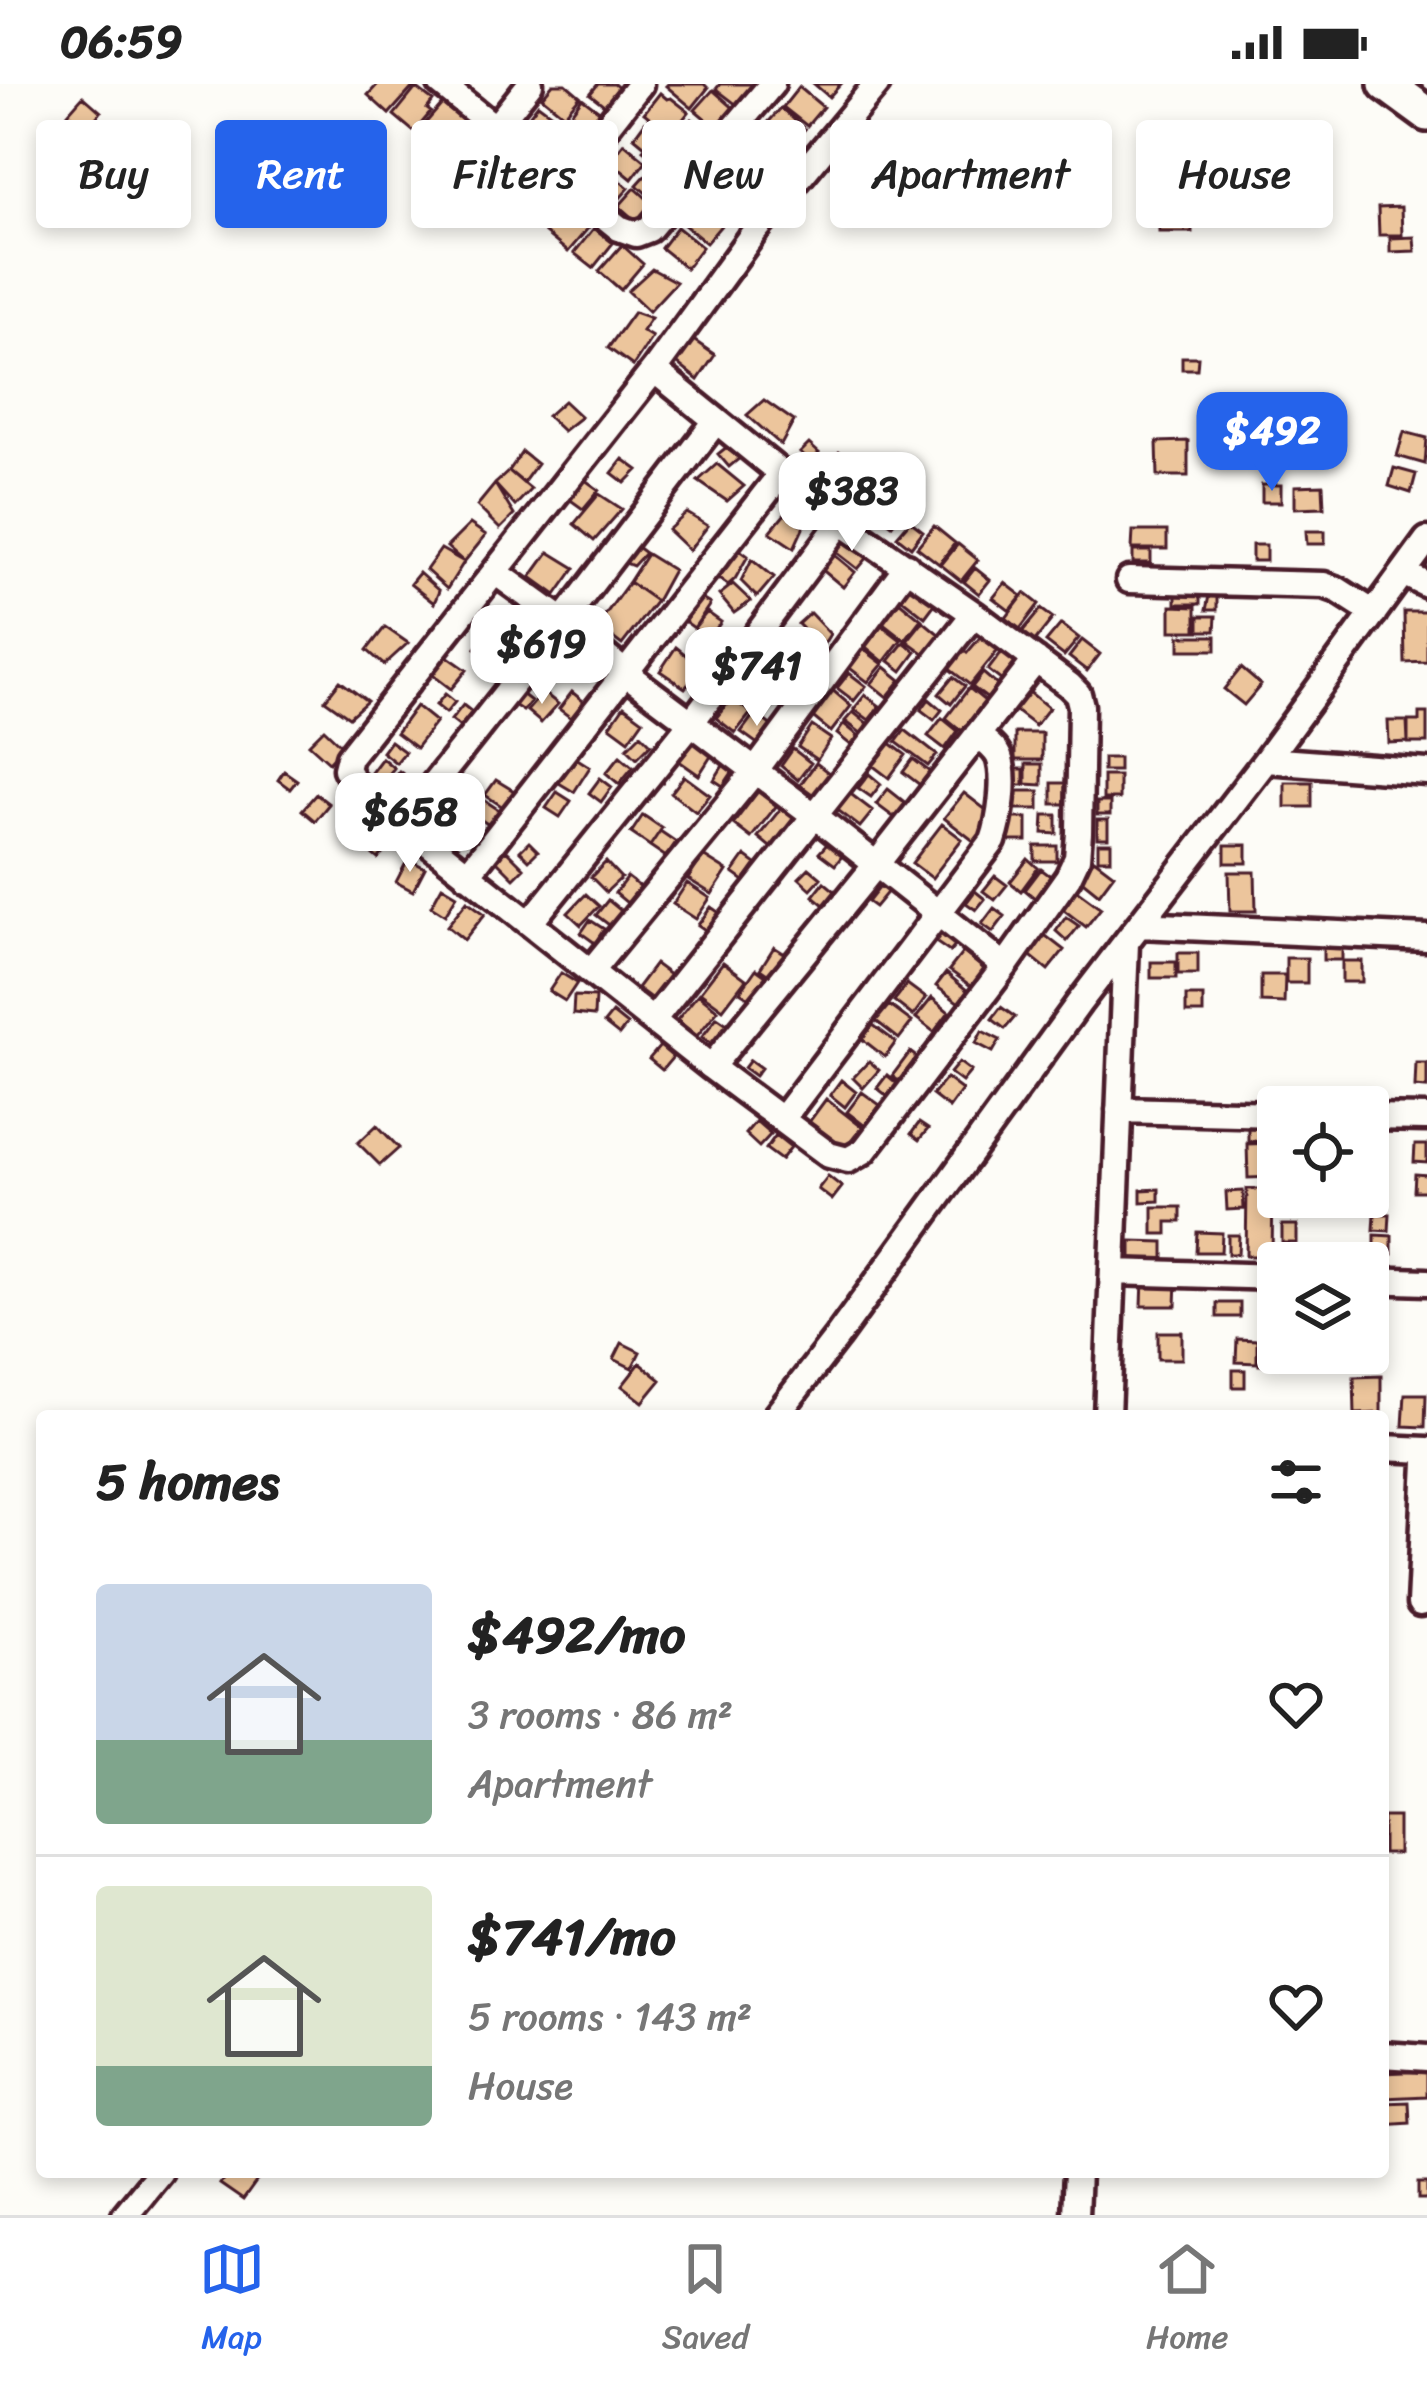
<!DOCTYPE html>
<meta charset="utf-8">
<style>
body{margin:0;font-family:Sriracha,sans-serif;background:#f2f2f2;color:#222;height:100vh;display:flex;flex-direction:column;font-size:45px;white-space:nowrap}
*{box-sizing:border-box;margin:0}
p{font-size:39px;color:#767676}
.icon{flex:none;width:66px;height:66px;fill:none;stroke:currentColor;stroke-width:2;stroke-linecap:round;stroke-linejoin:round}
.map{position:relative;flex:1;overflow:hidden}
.panel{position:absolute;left:36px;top:1326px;width:1353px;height:768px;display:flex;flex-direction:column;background:#fff;border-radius:12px;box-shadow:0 6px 18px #0003}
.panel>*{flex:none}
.top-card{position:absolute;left:36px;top:36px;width:1356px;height:108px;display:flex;gap:24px}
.buttons{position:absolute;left:1257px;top:1002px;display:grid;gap:24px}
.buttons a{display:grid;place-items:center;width:132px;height:132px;border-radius:12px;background:#fff;box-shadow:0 6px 18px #0003;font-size:60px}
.price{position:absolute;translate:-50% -102px;padding:0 27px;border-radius:24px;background:#fff;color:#222;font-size:39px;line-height:78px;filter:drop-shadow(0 3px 6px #0008)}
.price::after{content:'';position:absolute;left:50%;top:72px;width:36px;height:27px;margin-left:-18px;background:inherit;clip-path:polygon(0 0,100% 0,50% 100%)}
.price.active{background:#2563eb;color:#fff}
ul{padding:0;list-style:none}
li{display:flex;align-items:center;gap:36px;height:300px;padding:0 60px}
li+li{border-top:3px solid #e0e0e0}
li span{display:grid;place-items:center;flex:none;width:336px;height:240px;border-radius:12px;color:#555}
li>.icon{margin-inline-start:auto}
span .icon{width:144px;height:144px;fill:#fffc;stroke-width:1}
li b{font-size:51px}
h2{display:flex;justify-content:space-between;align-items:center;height:144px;padding:0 60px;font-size:51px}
.pill{padding:0 42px;border-radius:12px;background:#fff;box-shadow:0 6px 18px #0003;font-size:42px;line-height:108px}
.pill.active{background:#2563eb;color:#fff}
.status{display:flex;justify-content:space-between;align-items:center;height:84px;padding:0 60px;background:#fff;direction:ltr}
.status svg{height:33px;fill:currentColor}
.menu{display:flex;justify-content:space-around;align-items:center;height:168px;border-top:3px solid #e0e0e0;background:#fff;font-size:33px;color:#767676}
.menu a{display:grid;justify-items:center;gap:6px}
.menu .active{color:#2563eb}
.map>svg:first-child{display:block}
.building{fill:#ecc59c;stroke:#4a1f2b;stroke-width:3}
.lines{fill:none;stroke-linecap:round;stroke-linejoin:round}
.minor-casing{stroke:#4a1f2b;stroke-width:33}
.secondary-casing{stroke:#4a1f2b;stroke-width:42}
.minor{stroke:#fdfcf7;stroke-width:24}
.secondary{stroke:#fdfcf7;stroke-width:33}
</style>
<div class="status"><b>06:59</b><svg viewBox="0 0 49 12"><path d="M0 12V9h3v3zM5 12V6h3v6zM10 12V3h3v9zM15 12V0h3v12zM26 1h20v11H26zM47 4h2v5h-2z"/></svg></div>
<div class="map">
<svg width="1427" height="2131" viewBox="0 0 1427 2131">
<rect width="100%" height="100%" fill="#fdfcf7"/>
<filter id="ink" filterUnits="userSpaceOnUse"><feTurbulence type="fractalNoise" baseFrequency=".00833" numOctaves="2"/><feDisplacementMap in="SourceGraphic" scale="24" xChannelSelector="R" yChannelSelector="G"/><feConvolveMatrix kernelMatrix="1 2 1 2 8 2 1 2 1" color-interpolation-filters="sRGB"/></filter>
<g filter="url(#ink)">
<!-- building -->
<path class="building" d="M378,0H412L414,2L389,30L368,11Z
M553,0H566L580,12L564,31L542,13Z
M598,0H614L623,8L609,25L590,10Z
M668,0H704L708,4L692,24L666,2Z
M720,0H753L758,4L742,25L716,5Z
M814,0H841L829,13Z
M799,3L823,23L807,42L783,23Z
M416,4L433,17L427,25L431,28L414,48L394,31Z
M713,6L736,26L725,45L717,39L714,42L695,26Z
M660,9L667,15L671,14L689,28L671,50L644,29Z
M83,12L101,28L86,45L68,29Z
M582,14L602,29L585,51L566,36Z
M443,19L464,38L438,68L417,49Z
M538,20L557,34L541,55L522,41Z
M781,24L805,45L787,64L764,43Z
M692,35L715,55L698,70L677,51Z
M645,38L665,54L651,72L643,66L645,62L634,53Z
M465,41L485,56L460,86L441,70Z
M563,43L583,58L571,74L551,59Z
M760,44L787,67L768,89L741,66Z
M672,56L691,71L677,90L658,75Z
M624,59L646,77L632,95L610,77Z
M490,63L510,79L490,103L470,87Z
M741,70L765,91L747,113L722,91Z
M940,72L943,82L924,89L921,78Z
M134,76L142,88L122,108L110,99Z
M512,81L532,95L512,121L493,107Z
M601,82L629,104L614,121L587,99Z
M653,83L672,100L656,118L637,101Z
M158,92L174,108L152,129L141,118L148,110L144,106Z
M718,96L742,115L726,136L702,117Z
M635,104L653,120L637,138L619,122Z
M1191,108L1192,148H1159V109Z
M51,117L69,121L62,137L43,134Z
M700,119L724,138L706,159L683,140Z
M568,121L589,143L568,168L545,149Z
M1401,123L1402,151H1379L1378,124Z
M677,143L702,163L686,184L661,164Z
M594,144L613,159L593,184L574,169Z
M1414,153L1415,167L1390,168V154Z
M622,161L643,180L621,206L599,187Z
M652,185L676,198L649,227L628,207Z
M634,228L651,234L642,247L652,253L633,282L608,264Z
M692,255L715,271L698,296L673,276Z
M1182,273H1198L1197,285H1182Z
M764,316L794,337L781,361L747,331Z
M564,317L581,333L563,347L547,332Z
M1404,348L1427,354L1425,380L1397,372Z
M1188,357V392H1158L1157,358Z
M809,360L819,369L811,378L800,369Z
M728,362L740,374L729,383L718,370Z
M522,368L537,380L523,399L509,387Z
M839,368L861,385L842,409L820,392Z
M623,375L638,386L625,399L612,389Z
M717,380L744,402L727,417L698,397Z
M1394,384L1416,390L1411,409L1389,402Z
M509,387L531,405L515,422L495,400Z
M862,389L881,404L865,423L846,408Z
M581,393L599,406L583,425L565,412Z
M495,400L514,431L500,445L477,422Z
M1262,401H1281V418H1262Z
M1323,401L1324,423L1295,424V402Z
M885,405L907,422L892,441L870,424Z
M599,410L622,425L594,457L574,440Z
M799,412L823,431L813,438L793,421Z
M687,429L708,442L689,466L668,446Z
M785,430L804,442L794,464L770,448Z
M910,437L923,447L911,463L897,452Z
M470,440L486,451L464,478L447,463Z
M934,442L955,459L939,480L917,463Z
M1133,447H1167V465H1132Z
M1306,447H1325V460H1307Z
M845,455L868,473L858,485L835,467Z
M629,457L645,469L633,482L618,476Z
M729,458L748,472L735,495L728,501L707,485Z
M958,460L978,476L961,497L941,481Z
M1252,461H1266V477H1252Z
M441,465L464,478L447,505L426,486Z
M1133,467H1151V479H1133Z
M549,468L575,484L556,511L531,493Z
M832,469L855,488L843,503L820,484Z
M647,470L673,486L656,517L629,498Z
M752,475L774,493L757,513L741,497Z
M975,484L990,496L979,510L964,498Z
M419,489L439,507L434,519L410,500Z
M916,494L940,513L925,533L901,514Z
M629,498L656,517L622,561L597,542Z
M1005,499L1022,512L1010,527L993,514Z
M733,500L751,517L734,529L719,511Z
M690,508L710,520L694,544L673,529Z
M1025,509L1039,520L1020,545L1006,534Z
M1176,510H1200V520H1176Z
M1209,512H1217V526H1206Z
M899,517L921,535L905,556L882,538Z
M1171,522L1196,523V547H1171Z
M1041,525L1053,534L1034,558L1022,548Z
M707,528L721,538L707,557L694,544Z
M1404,528H1427V578L1405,579Z
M810,529L830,550L820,566L813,558L809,565L800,561L807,549L798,540Z
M502,530L522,543L496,577L476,564Z
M1199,532H1216L1215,547H1199Z
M923,537L940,551L925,570L907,557Z
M879,539L901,556L884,578L862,560Z
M1061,540L1079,554L1064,572L1046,558Z
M385,543L408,559L384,581L367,566Z
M987,545L1004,559L970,601L944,581L959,562L967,569Z
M1180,552H1216V566H1180Z
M1082,556L1100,570L1087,587L1069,573Z
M904,558L916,568L902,587L889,577Z
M1007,561L1026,576L1007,601L988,586Z
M567,563L583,578L570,591L554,577Z
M676,563L702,584L685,604L660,587Z
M862,564L883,580L868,598L847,582Z
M782,569L800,582L790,595L794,599L781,610L760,595Z
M444,570L467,586L451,605L430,589Z
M885,583L901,596L887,613L871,600Z
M1241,584L1261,601L1244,621L1224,605Z
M849,589L866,602L854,617L837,604Z
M983,589L1003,606L993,619L972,603Z
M953,593L965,602L951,620L939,610Z
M340,597L367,617L349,633L325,616Z
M830,604L851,622L831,648L809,630Z
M969,604L991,622L968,652L946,634Z
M1028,607L1049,624L1035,642L1014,626Z
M543,608L558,620L541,639L527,627Z
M572,608L588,621L575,637L559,625Z
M445,610L455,618L446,629L436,621Z
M522,610L531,617L523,627L514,621Z
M865,611L880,622L869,636L854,625Z
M732,614L751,629L735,649L716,634Z
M929,615L942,626L934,636L921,626Z
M463,621L472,628L460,643L451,636Z
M416,622L436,638L416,664L396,649Z
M624,622L643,636L629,656L610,642Z
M853,628L873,644L866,653L845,637Z
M755,629L773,643L759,661L741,648Z
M1419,629H1427V659H1408V637H1419Z
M942,634L958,647L945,665L928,652Z
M1388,637H1407L1408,658L1389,659Z
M844,640L865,657L857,666L837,650Z
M812,642L831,655L817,676L798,663Z
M324,645L343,663L329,678L309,660Z
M905,646L937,671L928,682L896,658Z
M1015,649H1042V676H1015Z
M641,650L651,660L637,674L627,664Z
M885,655L906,671L889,694L868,678Z
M693,656L713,669L699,691L679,677Z
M390,657L405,668L396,679L382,668Z
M793,665L811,679L798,696L781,682Z
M620,672L633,683L619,700L606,689Z
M382,674L394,684L382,699L370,690Z
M576,674L590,683L574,708L559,699Z
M1103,674H1119V687H1103Z
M913,675L930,688L920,701L903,688Z
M816,679L834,693L819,715L800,701Z
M724,680L733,687L723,702L714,696Z
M1026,680H1042V701L1026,700Z
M1011,685H1024V701H1011Z
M284,687L297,696L290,705L278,696Z
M399,687L412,697L395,719L382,709Z
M869,690L881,700L871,713L858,704Z
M684,692L710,711L696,728L671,709Z
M1103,692H1119V715H1103Z
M600,694L612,703L601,718L589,709Z
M496,696L514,707L503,723L485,711Z
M1285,698H1312V723H1285Z
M1052,699H1073V720H1052Z
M888,705L907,720L896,735L876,720Z
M759,706L778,720L751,754L733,740Z
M1016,707H1039V725H1015Z
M557,708L571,717L560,733L546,724Z
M848,708L873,727L860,743L835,724Z
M964,709L994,732L975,758L944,734Z
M316,710L329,720L315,737L302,726Z
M462,712L474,721L467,730L455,721Z
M484,716L499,726L489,741L474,731Z
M446,717L460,728L446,746L432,733Z
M786,718L805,733L776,768L758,753Z
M1097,718H1110V731H1097Z
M643,731L662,744L650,762L631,749Z
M1044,731H1057V750L1043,749Z
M1008,734H1027V757H1008Z
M1097,736H1108V754H1097Z
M942,740L962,755L932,794L912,779Z
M373,746L391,761L378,775L361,761Z
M660,747L676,758L666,773L650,762Z
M529,758L538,767L529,776L520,767Z
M828,759L843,771L835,781L819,769Z
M1098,759H1111V775H1098Z
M1225,761H1247V779H1225Z
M1035,762H1057V777H1035Z
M506,766L524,784L514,794L496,776Z
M703,772L727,787L712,810L688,795Z
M745,772L756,780L744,797L733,789Z
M408,775L425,784L413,807L396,798Z
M1028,775L1038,784L1021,807L1010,798Z
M1094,775L1114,790L1099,810L1079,794Z
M606,778L621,794L606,808L591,793Z
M809,784L821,794L811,805L799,794Z
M1041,785L1053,794L1037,816L1025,806Z
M1229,788H1255L1256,827H1230Z
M995,792L1007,801L995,816L983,807Z
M627,793L640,803L627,819L615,809Z
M824,798L841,812L830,826L813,812Z
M687,799L710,814L696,835L673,820Z
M883,799L890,805L875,823L868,818Z
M442,802L457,811L445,831L431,822Z
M1075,805L1101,824L1086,843L1060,823Z
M975,807L985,815L976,826L966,819Z
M586,810L599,822L581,841L568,829Z
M608,816L625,830L613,844L596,831Z
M467,817L485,830L464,856L447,842Z
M711,823L721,830L708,848L698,841Z
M994,824L1005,832L993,848L982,840Z
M1066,833L1079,842L1067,857L1056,847Z
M590,836L604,845L595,859L581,849Z
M945,843L961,855L950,868L934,857Z
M1042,849L1064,866L1048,886L1027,869Z
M774,863L788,872L773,894L760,885Z
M1323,864H1342V876H1323Z
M963,868L988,888L975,905L949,886Z
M1178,869H1198V890H1178Z
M1286,874H1307V899H1286Z
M1342,877H1362V898H1342Z
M723,878L746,895L723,925L700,908Z
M1151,878H1176V894H1151Z
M655,880L674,894L656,918L637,904Z
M756,885L770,895L754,917L740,908Z
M561,889L577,899L565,917L549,907Z
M946,889L968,907L959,919L936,902Z
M1261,891H1285L1284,919L1261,918Z
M907,900L926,914L913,932L894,917Z
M698,910L718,926L697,952L677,936Z
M574,912L595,913L594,932L573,930Z
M1186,912H1203V929H1186Z
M932,914L949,928L934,948L916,934Z
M889,921L912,938L899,955L876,937Z
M1001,923L1015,933L1005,945L992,935Z
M612,929L627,941L619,951L604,939Z
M717,933L733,944L718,965L702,953Z
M873,941L896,958L885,973L862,955Z
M982,947L1000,956L993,968L976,959Z
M660,962L673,973L662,986L649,975Z
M910,968L923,978L905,1002L892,992Z
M750,976L761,984L755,992L744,984Z
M869,977L879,986L863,1004L853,994Z
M959,978L971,987L962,998L950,989Z
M1416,979H1427V1004L1415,1003Z
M887,991L900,1002L890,1014L877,1004Z
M946,994L962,1006L949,1024L932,1011Z
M841,996L856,1008L845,1023L830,1011Z
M862,1008L880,1021L865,1042L847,1028Z
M826,1015L862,1043L845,1065L809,1038Z
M1248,1034H1272V1057H1248Z
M756,1037L771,1050L759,1063L745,1050Z
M1368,1038H1381V1076H1368Z
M919,1039L928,1045L919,1056L911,1050Z
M377,1041L399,1064L380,1081L358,1059Z
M776,1051L791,1063L781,1076L766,1065Z
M1274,1059L1275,1093L1248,1094L1247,1060Z
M1415,1061H1427V1079L1414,1078Z
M1415,1090L1427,1091V1107H1414Z
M828,1092L842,1103L832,1116L818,1105Z
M1159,1105V1117L1141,1118V1106Z
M1247,1105H1273L1272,1172H1246Z
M1243,1107L1244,1125L1227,1126L1226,1108Z
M1153,1123H1181V1138H1167V1150H1153Z
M1375,1130H1390L1389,1147L1374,1146Z
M1282,1141H1297V1159H1282Z
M1197,1148L1222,1149L1221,1168H1196Z
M1228,1151H1239L1238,1170H1228Z
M1375,1151L1392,1152V1170H1375Z
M1131,1157L1164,1158V1177H1131Z
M1143,1195H1177L1176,1222H1142Z
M1217,1219H1240V1233H1217Z
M1158,1248H1182V1275H1158Z
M1237,1255L1257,1256V1279L1236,1278Z
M1259,1258H1278V1269H1284V1281H1259Z
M622,1259L640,1268L632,1284L614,1275Z
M640,1279L661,1296L643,1318L622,1302Z
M1233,1286H1245V1303H1233Z
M1381,1292V1329L1355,1330L1354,1293Z
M1405,1310H1426L1425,1343L1403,1342Z
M1383,1733H1398V1770H1383Z
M1427,1987V2012L1383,2014V1989Z
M1409,2018L1410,2039L1383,2041V2019Z
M228,2088H263L243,2116L220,2100Z
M1418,2099H1427V2115H1418Z"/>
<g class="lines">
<defs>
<path id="minor" d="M441,0L619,144L636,150L649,145L772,0
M494,45L530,0
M563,98L640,0
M654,286L841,438L974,530L1069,601L1078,610L1081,622L1079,749L1077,774L1068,793L1005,882L864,1067L848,1076L829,1071L711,983L355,701L346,685L349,673Z
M654,286L755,147L877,0
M495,488L563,537L624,588L815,732L1005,882
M1403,489L1427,501
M1129,496L1324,501L1338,506L1374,529
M1266,676L1427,688
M403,739L563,537L716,337
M467,791L781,390
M530,839L691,639L841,438
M1139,841L1427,854
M591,887L755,687L907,482
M653,936L974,530
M711,983L875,782L1036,576
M1119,1026L1278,1030
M1368,1033L1427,1034
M782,1035L993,757C1000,737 1007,694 999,673C995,664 985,657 977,651
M1113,1188L1278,1193
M1368,1196L1427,1198
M776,1332L837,1253L1079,919L1266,676L1427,456
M1107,1332L1126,859
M1383,1364L1427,1366
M1420,1520L1427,1378
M1383,1971L1427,1974
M125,2131L160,2088
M1075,2131L1077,2088"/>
<path id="secondary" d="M1386,0L1427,30"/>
</defs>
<!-- minor casing -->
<use href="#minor" class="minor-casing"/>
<!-- secondary casing -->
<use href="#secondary" class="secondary-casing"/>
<!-- minor -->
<use href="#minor" class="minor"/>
<!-- secondary -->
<use href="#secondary" class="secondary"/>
</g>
</g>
</svg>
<div class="buttons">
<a><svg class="icon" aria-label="locate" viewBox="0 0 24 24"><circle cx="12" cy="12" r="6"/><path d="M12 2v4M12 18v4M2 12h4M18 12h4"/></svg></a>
<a><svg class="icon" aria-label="layers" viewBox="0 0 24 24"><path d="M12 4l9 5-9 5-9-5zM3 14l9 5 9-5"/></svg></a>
</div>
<b class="price active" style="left:1272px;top:410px">$492</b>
<b class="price" style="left:852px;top:470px">$383</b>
<b class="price" style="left:542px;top:623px">$619</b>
<b class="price" style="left:757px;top:645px">$741</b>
<b class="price" style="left:410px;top:791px">$658</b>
<div class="top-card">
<a class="pill">Buy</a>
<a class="pill active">Rent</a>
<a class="pill">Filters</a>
<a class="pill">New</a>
<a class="pill">Apartment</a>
<a class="pill">House</a>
</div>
<section class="panel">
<h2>5 homes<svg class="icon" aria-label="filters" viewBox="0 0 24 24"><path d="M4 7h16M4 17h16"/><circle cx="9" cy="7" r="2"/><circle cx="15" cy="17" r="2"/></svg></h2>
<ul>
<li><span style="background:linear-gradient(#c9d6e8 65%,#7fa58c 0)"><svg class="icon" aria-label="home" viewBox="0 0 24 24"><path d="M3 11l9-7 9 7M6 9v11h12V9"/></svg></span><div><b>$492/mo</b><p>3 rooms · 86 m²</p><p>Apartment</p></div><svg class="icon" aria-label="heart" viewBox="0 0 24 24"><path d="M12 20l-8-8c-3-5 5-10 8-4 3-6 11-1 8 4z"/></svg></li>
<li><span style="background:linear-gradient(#dfe7d0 75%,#7fa58c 0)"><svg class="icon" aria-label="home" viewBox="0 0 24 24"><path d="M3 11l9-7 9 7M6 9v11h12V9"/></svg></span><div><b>$741/mo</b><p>5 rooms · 143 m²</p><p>House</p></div><svg class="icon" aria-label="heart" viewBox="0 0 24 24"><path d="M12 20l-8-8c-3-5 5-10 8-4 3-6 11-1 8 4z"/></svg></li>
</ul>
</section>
</div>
<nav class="menu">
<a class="active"><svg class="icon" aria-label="map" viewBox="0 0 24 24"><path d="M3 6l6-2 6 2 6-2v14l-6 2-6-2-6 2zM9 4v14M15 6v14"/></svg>Map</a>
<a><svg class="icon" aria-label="saved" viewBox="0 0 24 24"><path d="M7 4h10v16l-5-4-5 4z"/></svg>Saved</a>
<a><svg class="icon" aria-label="home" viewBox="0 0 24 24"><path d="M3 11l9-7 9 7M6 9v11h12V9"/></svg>Home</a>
</nav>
